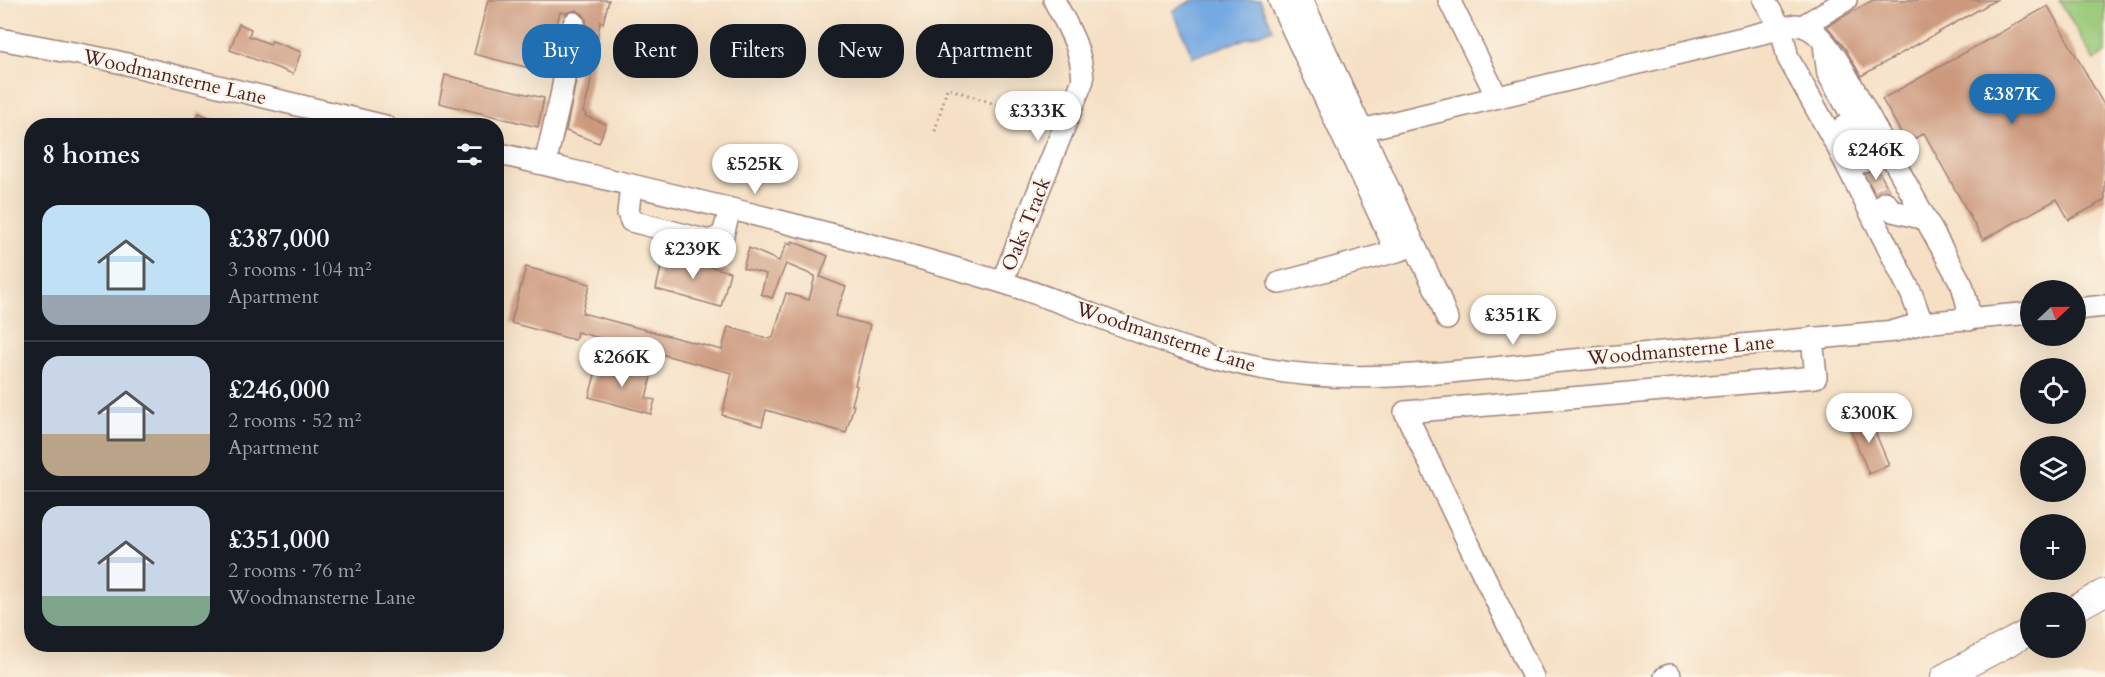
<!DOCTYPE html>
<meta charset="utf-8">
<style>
body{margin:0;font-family:Cardo,serif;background:#242831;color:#f1f3f6;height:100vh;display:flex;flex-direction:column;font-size:22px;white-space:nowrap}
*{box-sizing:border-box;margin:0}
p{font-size:20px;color:#9ea1a6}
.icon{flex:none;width:33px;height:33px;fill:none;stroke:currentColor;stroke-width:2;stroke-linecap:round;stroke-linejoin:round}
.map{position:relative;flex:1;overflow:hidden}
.sheet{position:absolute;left:24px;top:118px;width:480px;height:534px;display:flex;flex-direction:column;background:#171b24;border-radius:24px;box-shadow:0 6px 24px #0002}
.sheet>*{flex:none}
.banner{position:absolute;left:522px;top:24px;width:570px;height:54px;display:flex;gap:12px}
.needle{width:39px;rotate:68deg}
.fabs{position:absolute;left:2020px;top:280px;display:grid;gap:12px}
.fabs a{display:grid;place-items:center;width:66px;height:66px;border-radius:50%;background:#171b24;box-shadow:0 6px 24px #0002;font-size:30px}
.price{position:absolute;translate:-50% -51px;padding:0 14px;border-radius:21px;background:#fff;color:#222;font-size:20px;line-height:39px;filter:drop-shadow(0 2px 3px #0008)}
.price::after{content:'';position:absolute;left:50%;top:36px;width:18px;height:14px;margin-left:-9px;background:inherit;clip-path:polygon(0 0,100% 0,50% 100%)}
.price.active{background:#1f6fb2;color:#fff}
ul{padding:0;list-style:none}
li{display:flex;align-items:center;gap:18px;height:150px;padding:0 18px}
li+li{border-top:2px solid #363941}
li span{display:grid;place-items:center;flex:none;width:168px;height:120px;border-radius:18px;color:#555}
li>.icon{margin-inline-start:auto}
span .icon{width:72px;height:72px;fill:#fffc;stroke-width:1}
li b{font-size:26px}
h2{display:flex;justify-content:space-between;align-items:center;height:72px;padding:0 18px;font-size:26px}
.tag{padding:0 21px;border-radius:24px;background:#171b24;box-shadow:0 6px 24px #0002;font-size:21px;line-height:54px}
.tag.active{background:#1f6fb2;color:#fff}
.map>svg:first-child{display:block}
.green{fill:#98c978;stroke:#717452;stroke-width:1.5}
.water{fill:#75a9e2;stroke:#606486;stroke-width:1.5}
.building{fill:#cc997e}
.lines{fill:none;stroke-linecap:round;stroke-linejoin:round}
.minor-tunnel{stroke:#d3b9a6;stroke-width:21;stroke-dasharray:21 10;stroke-linecap:butt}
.minor-casing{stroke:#a08078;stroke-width:24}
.major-casing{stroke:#a08078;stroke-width:28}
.path{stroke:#a08078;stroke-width:3;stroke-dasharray:1.5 4.5;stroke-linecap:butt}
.minor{stroke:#fff;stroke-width:21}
.major{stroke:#fff;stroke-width:26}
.labels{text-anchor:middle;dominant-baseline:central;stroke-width:4.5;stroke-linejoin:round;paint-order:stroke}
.street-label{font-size:20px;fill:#4a1f2b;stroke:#fcf5e5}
</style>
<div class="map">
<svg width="2105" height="677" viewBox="0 0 2105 677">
<rect width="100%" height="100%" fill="#fcf5e5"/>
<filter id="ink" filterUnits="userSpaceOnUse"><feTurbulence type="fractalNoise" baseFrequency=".0167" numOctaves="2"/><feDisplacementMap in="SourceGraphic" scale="12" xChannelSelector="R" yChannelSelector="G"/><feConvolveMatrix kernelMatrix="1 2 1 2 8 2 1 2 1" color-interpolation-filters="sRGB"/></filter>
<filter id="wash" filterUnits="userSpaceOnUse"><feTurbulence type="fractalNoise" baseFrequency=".008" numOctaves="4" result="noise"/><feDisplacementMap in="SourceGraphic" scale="24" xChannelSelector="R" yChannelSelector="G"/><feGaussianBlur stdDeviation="1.35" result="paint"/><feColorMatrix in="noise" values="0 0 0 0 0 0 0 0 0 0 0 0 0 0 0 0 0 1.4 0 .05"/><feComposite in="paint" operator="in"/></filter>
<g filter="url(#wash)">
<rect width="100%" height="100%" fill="#f5e0c5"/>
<!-- green -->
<path class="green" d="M2059,0H2105V54L2094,60Z"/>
<!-- water -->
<path class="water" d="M1193,0H1260L1273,29L1193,57L1173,11Z"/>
<g id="blocks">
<!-- building -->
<path class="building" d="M488,0H609L603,23L600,22L589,91L583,112L586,113L585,116L606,124L599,143L566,131L587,25L586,19L583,14L576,10L566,13L560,12L545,72L474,54Z
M1873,0H1996L1861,76L1845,48L1827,26Z
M2048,6L2105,107V200L2069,220L2057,199L1983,240L1924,133L1907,143L1882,99Z
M239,24L251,29L249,36L270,44L272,41L301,52L293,74L230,50Z
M445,75L544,98L538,127L439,103Z
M199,113L230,126H193Z
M1875,164L1889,190H1882L1875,194L1865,174L1874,169Z
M792,241L828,256L820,277L846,287L835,316L870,325L855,385L857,386L852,405H854L846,433L766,410L762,426L722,415L732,373L577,332L575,340L511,323L526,267L590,284L582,313L722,350L728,327L770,339L773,337L786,293L809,300L815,276L786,264L772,298L761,294L766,274L743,268L749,248L779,261L787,243L791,245Z
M664,254L730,272L721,307L656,289Z
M598,363L651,377L646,398L655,400L651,414L589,397Z
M1868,415L1889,465L1869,474L1848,423Z"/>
</g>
</g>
<g filter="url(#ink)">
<use href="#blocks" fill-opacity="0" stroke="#a08078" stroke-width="1.5"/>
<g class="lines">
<!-- minor-tunnel -->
<path class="minor-tunnel" d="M1863,162L1885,202"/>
<defs>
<path id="minor" d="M1279,0L1391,240L1401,250L1414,244L1302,0
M1449,0L1497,97
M1764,0L1781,28L1788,58L1838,148L1912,295L1922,323
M1804,25L1846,0
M0,39L110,60L385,126
M1824,44L1828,74L1866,140
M1843,127L1863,162
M1362,130L1796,25C1818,26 1832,52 1843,69L1962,285L1967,303L1969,320
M496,153C665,193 833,231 998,281C1087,308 1172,352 1265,369C1359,386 1457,371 1551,362C1666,352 1781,342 1895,331L1922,323L2031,313
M545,164L561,96L574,23
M631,185L628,213L631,221L709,241L723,235L730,209
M1885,202L1893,211L1925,219
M1414,244L1439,297L1447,319
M1002,282L1083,80C1081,47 1069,29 1054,0
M1279,283L1401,250
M2076,309L2105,306
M1533,677L1405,412L1816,377L1812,338
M1665,677L1670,675"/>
<path id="major" d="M2076,608L2105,592
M1944,677L2031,631"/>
</defs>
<!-- minor casing -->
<use href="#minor" class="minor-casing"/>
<!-- major casing -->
<use href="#major" class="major-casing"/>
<!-- path -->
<path class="path" d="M935,131L947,88L1049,122"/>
<!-- minor -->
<use href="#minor" class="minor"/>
<!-- major -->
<use href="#major" class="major"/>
</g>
</g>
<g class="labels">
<!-- street labels -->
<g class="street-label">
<text transform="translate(175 77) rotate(13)">Woodmansterne Lane</text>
<text transform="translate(1026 224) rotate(-68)">Oaks Track</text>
<text transform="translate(1166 337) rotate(18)">Woodmansterne Lane</text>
<text transform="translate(1681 350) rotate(-5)">Woodmansterne Lane</text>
</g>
</g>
</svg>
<div class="fabs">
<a><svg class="needle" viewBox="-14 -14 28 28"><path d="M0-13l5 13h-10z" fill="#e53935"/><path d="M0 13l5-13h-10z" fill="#9ea1a6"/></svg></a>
<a><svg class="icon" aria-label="locate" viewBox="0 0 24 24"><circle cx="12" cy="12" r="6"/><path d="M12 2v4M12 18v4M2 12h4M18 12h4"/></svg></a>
<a><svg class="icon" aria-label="layers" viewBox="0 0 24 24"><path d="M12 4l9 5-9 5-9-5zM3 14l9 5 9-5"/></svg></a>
<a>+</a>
<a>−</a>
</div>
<b class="price active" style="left:2012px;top:125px">£387K</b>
<b class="price" style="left:1038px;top:142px">£333K</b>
<b class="price" style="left:1876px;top:181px">£246K</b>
<b class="price" style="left:755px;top:195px">£525K</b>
<b class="price" style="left:693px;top:280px">£239K</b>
<b class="price" style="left:1513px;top:346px">£351K</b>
<b class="price" style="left:622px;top:388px">£266K</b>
<b class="price" style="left:1869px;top:444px">£300K</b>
<div class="banner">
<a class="tag active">Buy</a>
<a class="tag">Rent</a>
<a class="tag">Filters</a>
<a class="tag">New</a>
<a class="tag">Apartment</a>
</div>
<section class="sheet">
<h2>8 homes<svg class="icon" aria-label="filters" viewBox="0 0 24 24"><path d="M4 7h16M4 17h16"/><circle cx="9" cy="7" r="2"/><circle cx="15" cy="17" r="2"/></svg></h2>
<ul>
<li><span style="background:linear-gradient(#bfe0f5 75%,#9aa5b1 0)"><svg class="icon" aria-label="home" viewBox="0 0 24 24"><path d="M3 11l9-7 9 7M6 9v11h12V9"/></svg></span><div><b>£387,000</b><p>3 rooms · 104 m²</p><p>Apartment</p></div></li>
<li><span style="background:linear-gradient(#c9d6e8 65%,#b9a48a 0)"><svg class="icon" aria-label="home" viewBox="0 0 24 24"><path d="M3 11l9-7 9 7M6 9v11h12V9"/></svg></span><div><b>£246,000</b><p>2 rooms · 52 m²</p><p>Apartment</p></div></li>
<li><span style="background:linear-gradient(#c9d6e8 75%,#7fa58c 0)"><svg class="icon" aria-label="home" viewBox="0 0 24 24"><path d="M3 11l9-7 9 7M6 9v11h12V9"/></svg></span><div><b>£351,000</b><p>2 rooms · 76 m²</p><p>Woodmansterne Lane</p></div></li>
</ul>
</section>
</div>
